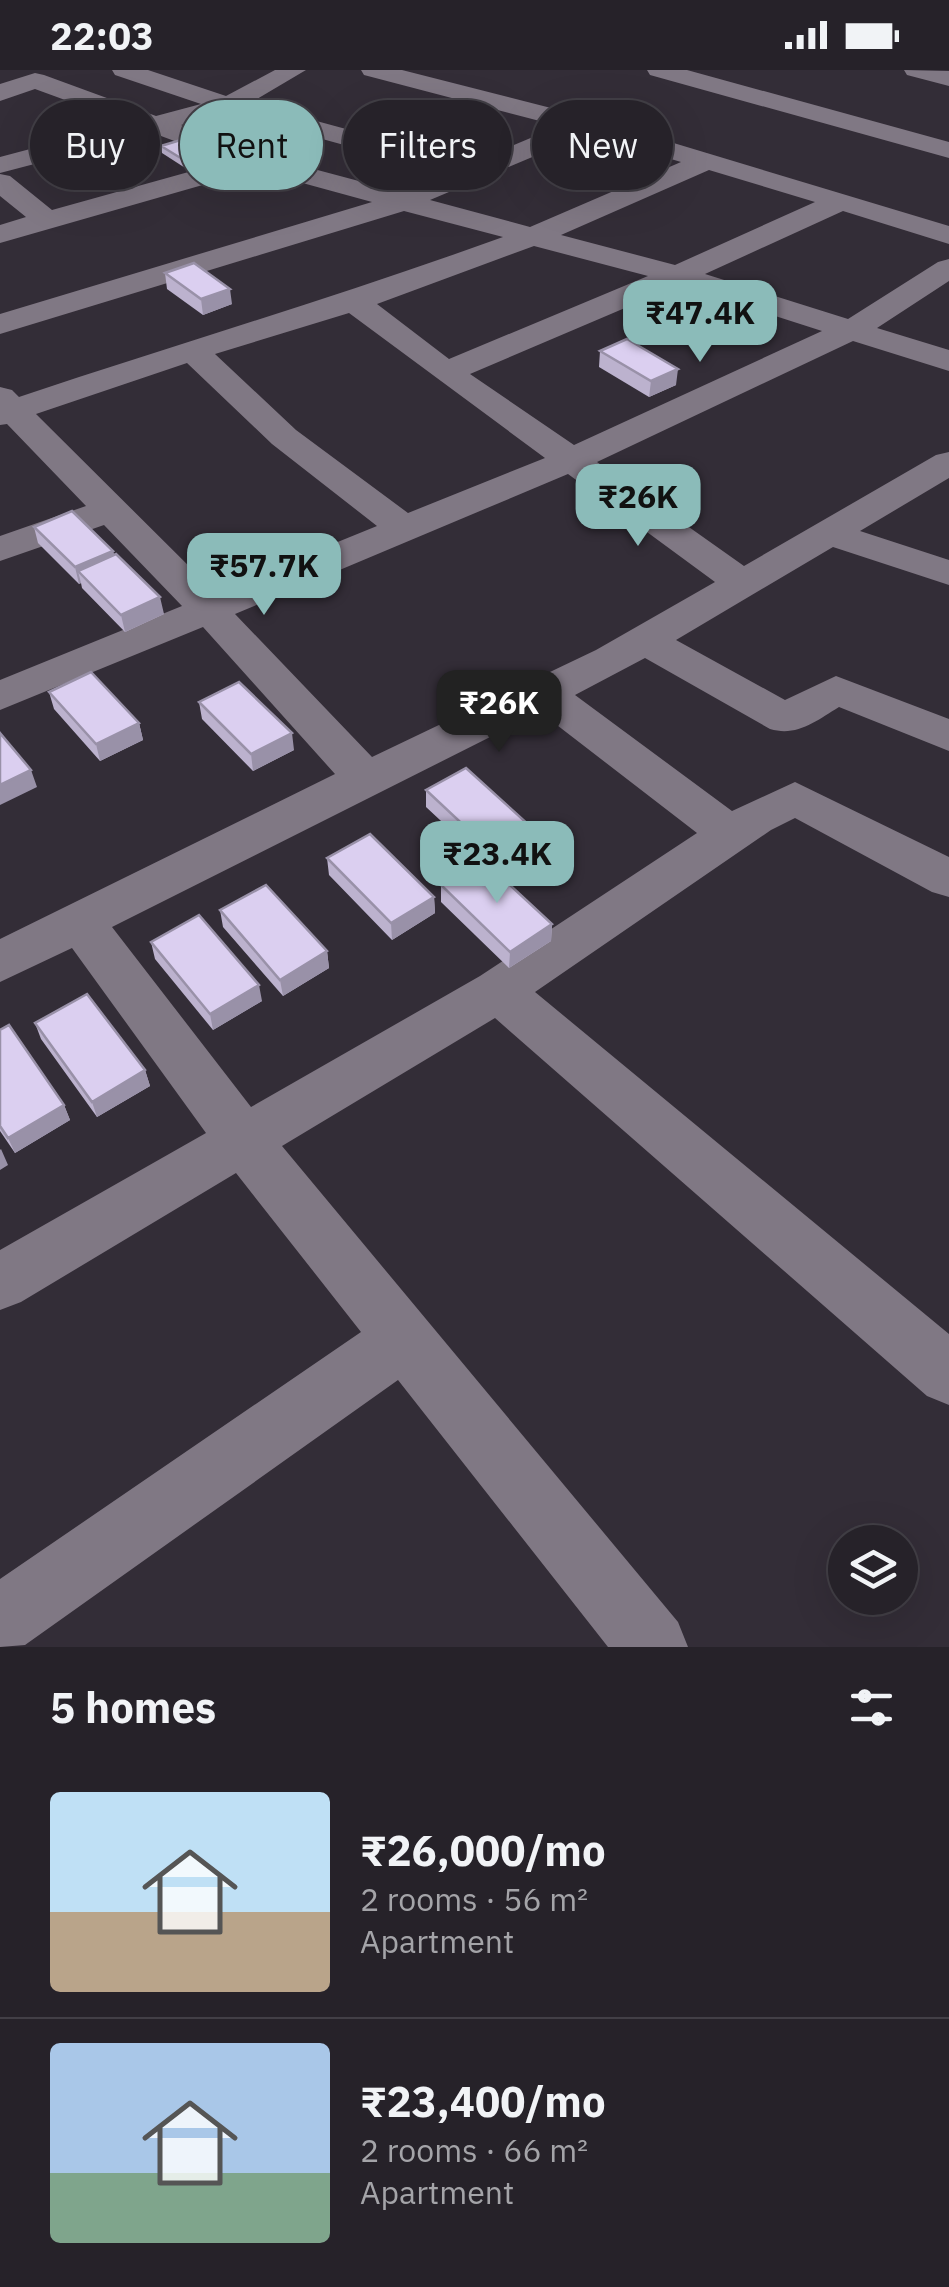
<!DOCTYPE html>
<meta charset="utf-8">
<style>
body{margin:0;font-family:"IBM Plex Sans",sans-serif;background:#322f35;color:#f1f3f6;height:100vh;display:flex;flex-direction:column;font-size:38px;white-space:nowrap}
*{box-sizing:border-box;margin:0}
p{font-size:32px;color:#a4a4a8}
.icon{flex:none;width:55px;height:55px;fill:none;stroke:currentColor;stroke-width:2;stroke-linecap:round;stroke-linejoin:round}
.map{position:relative;height:1577px;overflow:hidden}
.details{display:flex;flex-direction:column;background:#262229;flex:1}
.details>*{flex:none}
.guide{position:absolute;left:30px;top:30px;width:890px;height:90px;display:flex;gap:20px}
.tools{position:absolute;left:828px;top:1455px;display:grid;gap:20px}
.tools a{display:grid;place-items:center;width:90px;height:90px;border-radius:50%;background:#262229;box-shadow:0 10px 40px #0002,0 0 0 2px #423f46;font-size:50px}
.price{position:absolute;translate:-50% -85px;padding:0 22px;border-radius:20px;background:#8bbbb9;color:#111;font-size:32px;line-height:65px;filter:drop-shadow(0 2px 5px #0008)}
.price::after{content:'';position:absolute;left:50%;top:60px;width:30px;height:22px;margin-left:-15px;background:inherit;clip-path:polygon(0 0,100% 0,50% 100%)}
.price.current{background:#222;color:#fff}
ul{padding:0;list-style:none}
li{display:flex;align-items:center;gap:30px;height:250px;padding:0 50px}
li+li{border-top:2px solid #423f46}
li span{display:grid;place-items:center;flex:none;width:280px;height:200px;border-radius:10px;color:#555}
li>.icon{margin-inline-start:auto}
span .icon{width:120px;height:120px;fill:#fffc;stroke-width:1}
li b{font-size:42px}
h2{display:flex;justify-content:space-between;align-items:center;height:120px;padding:0 50px;font-size:42px}
.tag{padding:0 35px;border-radius:45px;background:#262229;box-shadow:0 10px 40px #0002,0 0 0 2px #423f46;font-size:35px;line-height:90px}
.tag.current{background:#8bbbb9;color:#111}
.status{display:flex;justify-content:space-between;align-items:center;height:70px;padding:0 50px;background:#262229;direction:ltr}
.status svg{height:28px;fill:currentColor}
.map>svg:first-child{display:block}
.lines{fill:none;stroke-linecap:round;stroke-linejoin:round}
.minor{fill:#807884;fill-rule:evenodd}
.wall{fill:#bcb2ce}
.shaded-wall{fill:#9991a8}
.building{fill:#dbcff0;stroke:#9991a8;stroke-width:2.5}
</style>
<div class="status"><b>22:03</b><svg viewBox="0 0 49 12"><path d="M0 12V9h3v3zM5 12V6h3v6zM10 12V3h3v9zM15 12V0h3v12zM26 1h20v11H26zM47 4h2v5h-2z"/></svg></div>
<div class="map">
<svg width="949" height="1577" viewBox="0 0 949 1577">
<rect width="100%" height="100%" fill="#332d37"/>
<g class="lines">
<!-- minor -->
<path class="minor" d="M112,0H148L226,26L275,0H306L250,33L471,93L559,56L364,5L361,0H402L594,49L949,156V174L843,141L705,204L848,249L938,192L949,189V211L877,258L949,280V301L853,271L597,392L744,496L936,385L949,382V408L860,461L949,490V515L833,477L676,570L785,630L836,606L949,649V681L839,637C816,651 797,667 770,659L645,588L575,625L732,741L795,712L949,787V827L932,822L795,748L771,760L535,922L949,1264V1335L927,1326L495,948L282,1076L678,1552L688,1577H608L398,1310L25,1575L0,1577V1509L361,1262L236,1103L21,1232L0,1240V1180L206,1063L72,878L0,912V869L335,704L203,557L0,640V610L182,536L104,455L0,491V466L86,436L7,354L0,355V317L12,320L19,327C181,273 343,225 503,167L404,141L0,264V244L372,132L255,100L0,173V155L26,147L0,126V104L10,106L52,140L228,91L153,63L0,103V87L128,53L35,19L0,31V14L35,3L44,5L156,46L201,34L115,5ZM228,43L446,103L400,122L265,86L181,55ZM587,64L681,92L530,157L430,130ZM709,100L815,132L675,195L561,165ZM534,176L648,206L449,289L377,234ZM679,215L822,261L574,375L470,304ZM349,243L545,388L408,443L296,360L215,284ZM187,293L272,374L377,456L215,522L36,344ZM568,404L715,512L596,580L372,687L235,544ZM540,642L697,763L480,906L251,1037L112,857Z
M647,0H687L949,72V88L650,5Z
M904,0L949,1V16L907,5Z"/>
</g>
<!-- wall -->
<path class="wall" d="M65,74L121,86L122,94L96,102L67,82Z
M161,76L218,87L219,95L193,103L162,83Z
M165,203L232,234L203,245L167,219Z
M600,281L676,315L649,327L599,297Z
M34,457L113,481L114,485L164,544L125,562L82,518L81,513L79,514L38,473Z
M49,622L139,653L143,670L100,691L54,639Z
M199,632L294,680L253,701L202,649Z
M426,720L530,756L529,773L490,797L552,854L551,871L509,898L441,832V815L483,790L426,737Z
M327,788L434,827L435,843L392,870L329,805Z
M220,840L327,881L329,898L283,926L223,857Z
M151,872L262,931L213,960L155,889Z
M35,953L145,1000L150,1016L97,1047L41,969Z
M0,960L64,1035L70,1050L15,1083L0,1061Z"/>
<!-- shaded-wall -->
<path class="shaded-wall" d="M121,86L122,94L96,102L94,94Z
M218,87L219,95L193,103L192,95Z
M230,219L232,234L203,245L201,229Z
M678,299L676,315L649,327L651,311Z
M113,481L117,498L78,501L81,513L79,514L75,497Z
M160,527L164,544L125,562L121,545Z
M139,653L143,670L100,691L96,674Z
M292,663L294,680L253,701L251,684Z
M31,700L37,717L0,735V715Z
M530,756L529,773L490,797V780Z
M434,827L435,843L392,870L391,853Z
M552,854L551,871L509,898L510,882Z
M327,881L329,898L283,926L280,910Z
M259,915L262,931L213,960L210,944Z
M145,1000L150,1016L97,1047L92,1032Z
M64,1035L70,1050L15,1083L8,1068Z
M1,1079L8,1095L0,1100V1080Z"/>
<!-- building -->
<path class="building" d="M91,67L121,86L94,94L65,74Z
M187,68L218,87L192,95L161,76Z
M194,193L230,219L201,229L165,203Z
M627,269L678,299L651,311L600,281Z
M72,441L113,481L75,497L34,457Z
M116,484L160,527L121,545L78,501Z
M91,602L139,653L96,674L49,622Z
M239,612L292,663L251,684L199,632Z
M0,663L31,700L0,715Z
M466,698L530,756L490,780L426,720Z
M370,764L434,827L391,853L327,788Z
M483,790L552,854L510,882L441,815Z
M266,815L327,881L280,910L220,840Z
M199,845L259,915L210,944L151,872Z
M87,924L145,1000L92,1032L35,953Z
M9,955L64,1035L8,1068L0,1056V960Z"/>
</svg>
<div class="tools">
<a><svg class="icon" aria-label="layers" viewBox="0 0 24 24"><path d="M12 4l9 5-9 5-9-5zM3 14l9 5 9-5"/></svg></a>
</div>
<b class="price" style="left:700px;top:295px">₹47.4K</b>
<b class="price" style="left:638px;top:479px">₹26K</b>
<b class="price" style="left:264px;top:548px">₹57.7K</b>
<b class="price current" style="left:499px;top:685px">₹26K</b>
<b class="price" style="left:497px;top:836px">₹23.4K</b>
<div class="guide">
<a class="tag">Buy</a>
<a class="tag current">Rent</a>
<a class="tag">Filters</a>
<a class="tag">New</a>
</div>
</div>
<section class="details">
<h2>5 homes<svg class="icon" aria-label="filters" viewBox="0 0 24 24"><path d="M4 7h16M4 17h16"/><circle cx="9" cy="7" r="2"/><circle cx="15" cy="17" r="2"/></svg></h2>
<ul>
<li><span style="background:linear-gradient(#bfe0f5 60%,#b9a48a 0)"><svg class="icon" aria-label="home" viewBox="0 0 24 24"><path d="M3 11l9-7 9 7M6 9v11h12V9"/></svg></span><div><b>₹26,000/mo</b><p>2 rooms · 56 m²</p><p>Apartment</p></div></li>
<li><span style="background:linear-gradient(#a9c7e8 65%,#7fa58c 0)"><svg class="icon" aria-label="home" viewBox="0 0 24 24"><path d="M3 11l9-7 9 7M6 9v11h12V9"/></svg></span><div><b>₹23,400/mo</b><p>2 rooms · 66 m²</p><p>Apartment</p></div></li>
</ul>
</section>
